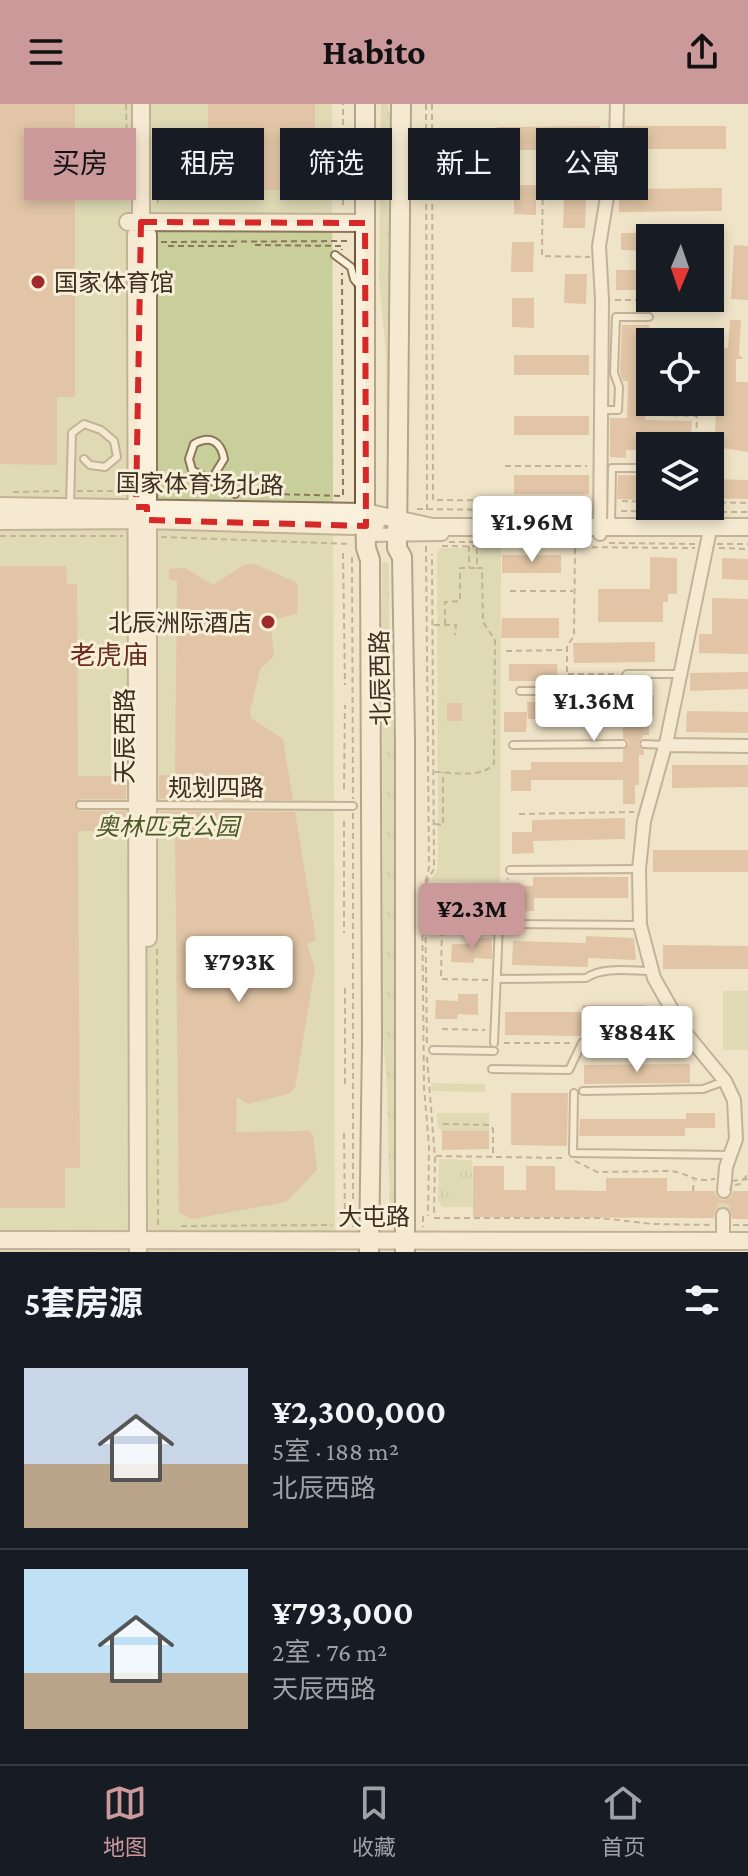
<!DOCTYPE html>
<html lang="zh">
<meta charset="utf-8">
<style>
body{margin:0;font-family:"Crimson Pro","Noto Sans SC",serif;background:#242831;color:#f1f3f6;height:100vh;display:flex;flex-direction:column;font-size:30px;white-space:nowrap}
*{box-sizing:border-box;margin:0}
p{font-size:26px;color:#9ea1a6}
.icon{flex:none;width:44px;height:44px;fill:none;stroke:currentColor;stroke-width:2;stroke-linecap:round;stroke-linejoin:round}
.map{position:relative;height:1148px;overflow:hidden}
.sheet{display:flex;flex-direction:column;background:#171b24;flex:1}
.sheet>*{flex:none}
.banner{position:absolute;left:24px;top:24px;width:700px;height:72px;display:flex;gap:16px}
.needle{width:52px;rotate:182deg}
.buttons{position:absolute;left:636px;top:120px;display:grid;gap:16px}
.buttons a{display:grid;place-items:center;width:88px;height:88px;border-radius:0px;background:#171b24;box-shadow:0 4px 12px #0003;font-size:40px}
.price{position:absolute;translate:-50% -68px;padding:0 18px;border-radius:8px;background:#fff;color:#222;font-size:26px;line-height:52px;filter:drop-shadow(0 2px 4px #0008)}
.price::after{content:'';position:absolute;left:50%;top:48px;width:24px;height:18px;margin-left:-12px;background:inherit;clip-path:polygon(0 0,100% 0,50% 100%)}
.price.selected{background:#cc999b;color:#111}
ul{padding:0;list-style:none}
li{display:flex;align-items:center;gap:24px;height:200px;padding:0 24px}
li+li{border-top:2px solid #363941}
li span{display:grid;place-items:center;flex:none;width:224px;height:160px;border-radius:0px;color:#555}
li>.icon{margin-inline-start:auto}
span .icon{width:96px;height:96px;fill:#fffc;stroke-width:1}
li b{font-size:34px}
h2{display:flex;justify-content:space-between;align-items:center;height:96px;padding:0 24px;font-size:34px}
.chip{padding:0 28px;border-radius:0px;background:#171b24;box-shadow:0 4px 12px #0003;font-size:28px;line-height:72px}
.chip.selected{background:#cc999b;color:#111}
header{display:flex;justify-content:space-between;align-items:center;height:104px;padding:0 24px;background:#cc999b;color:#111;font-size:36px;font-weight:700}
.menu{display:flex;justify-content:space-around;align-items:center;height:112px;border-top:2px solid #363941;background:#171b24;font-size:22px;color:#9ea1a6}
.menu a{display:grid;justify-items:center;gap:4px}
.menu .selected{color:#cc999b}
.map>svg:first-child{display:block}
.grass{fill:url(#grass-tufts)}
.park{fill:#c9cf9b}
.building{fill:#cf9f7d}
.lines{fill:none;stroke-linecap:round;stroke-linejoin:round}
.minor-tunnel{stroke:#ccc0a6;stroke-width:12;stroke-dasharray:12 6;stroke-linecap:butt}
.service-casing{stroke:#8d765c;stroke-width:10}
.minor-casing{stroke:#8d765c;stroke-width:16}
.tertiary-casing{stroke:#8d765c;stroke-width:20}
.secondary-casing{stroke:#6f573f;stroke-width:22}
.path{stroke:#8d765c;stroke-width:2;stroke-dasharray:6 4;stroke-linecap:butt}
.service{stroke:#faf1dc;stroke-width:6}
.minor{stroke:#faf1dc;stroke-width:12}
.tertiary{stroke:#faf1dc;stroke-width:16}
.secondary{stroke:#faf1dc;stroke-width:18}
.path-bridge{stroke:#8d765c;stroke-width:2;stroke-dasharray:6 4;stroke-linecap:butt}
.marked{fill:none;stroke:#d62828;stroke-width:6;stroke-dasharray:16 10;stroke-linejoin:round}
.poi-dot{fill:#9e2a2b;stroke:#f7eed8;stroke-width:3}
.labels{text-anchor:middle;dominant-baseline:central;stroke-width:6;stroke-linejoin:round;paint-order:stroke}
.poi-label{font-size:24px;fill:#3d2e20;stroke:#f7eed8;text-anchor:start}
.street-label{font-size:24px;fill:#3d2e20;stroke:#f7eed8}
.park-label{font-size:24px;font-style:italic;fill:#4d5a26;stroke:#f7eed8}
.neighbourhood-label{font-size:26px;fill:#6b2e1e;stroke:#f7eed8}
</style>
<header><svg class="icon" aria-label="menu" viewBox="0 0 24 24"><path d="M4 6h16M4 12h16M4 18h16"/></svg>Habito<svg class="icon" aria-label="share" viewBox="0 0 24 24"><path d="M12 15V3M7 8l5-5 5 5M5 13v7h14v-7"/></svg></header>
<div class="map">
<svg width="748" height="1148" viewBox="0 0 748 1148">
<defs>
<pattern id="grass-tufts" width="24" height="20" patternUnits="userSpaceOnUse" patternTransform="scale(2)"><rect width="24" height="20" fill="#c9cf9b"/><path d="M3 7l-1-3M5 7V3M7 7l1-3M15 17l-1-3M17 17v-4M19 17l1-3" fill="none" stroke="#aeb285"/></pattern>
</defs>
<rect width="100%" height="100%" fill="#f0e4c8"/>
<!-- grass -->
<path class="grass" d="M381,0H388L394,43L390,385L387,382L386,251L379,175Z
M386,457L389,461L390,591L395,634V1109L390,1113L387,983L383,934L382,459Z
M439,1055L472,1056L473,1103H443L438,1097Z"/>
<!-- park -->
<path class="park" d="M0,0H332L335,1148H0Z
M440,444H501L500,779L429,777L437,767L438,751L437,451Z
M723,887H748V946H723Z
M431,979L485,980V988L432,987Z
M437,1009H489V1027H442L438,1023Z"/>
<!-- building -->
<path class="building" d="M0,0H75V293H57V361L0,360Z
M208,0H315V86H208Z
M600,22V46H497V23Z
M625,22H726V45H624Z
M514,81H536V111L514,110Z
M722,84V107L619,108V85Z
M564,95H586L585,124H563Z
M621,129H650V147L621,146Z
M512,138H534L533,168H511Z
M734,141L748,142V196L731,195Z
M616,166H650V186H616Z
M565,170H587L586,200L564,199Z
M512,194H534V224L512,223Z
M730,216H741L739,250L743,255H736V278H748V348L710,342H650V346H626V354L610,353V314H627L628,277H623L620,268L622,221H649L650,296H645V316L692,317L691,332H715L718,244H728Z
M514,251H589V271H514Z
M514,312H589V331H514Z
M514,371H589V390H514Z
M618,371L650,372V396L617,395Z
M710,375L748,376V395L710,394Z
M502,451H561V469H502Z
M650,453L677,454V490H668V498H663V518H598V485H650Z
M722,454L748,455V476L722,475Z
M255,460L295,478L298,483L297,510L270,516L274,552L260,565L250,608L251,614L283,635L293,696L159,695V671H175L177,477L169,475V465L185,464L213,481L244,461Z
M0,462H66L67,480H77L78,672H126V695H80L74,700L79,707H126V727H78L80,1064H65V1104H0Z
M712,494L748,495V550L699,549V530H712Z
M502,514H559V534H501Z
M655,538V558L574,559L573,539Z
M509,560H557L558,577H509Z
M748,568V585L690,587V569Z
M623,591H654V613H649V631H644L638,639L639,643L644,646V651H639V681H635V700H623V676H531V687H511V666H531V658H623V646L629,641L628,636L623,634V615H528L527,598H623Z
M447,599H462V617H447Z
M687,607L748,608V629L686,628Z
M504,608H527L526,628H504Z
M672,661H748V683L672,684Z
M159,707L295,708L316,836L307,840L315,864L295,984L288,990L248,1000L237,993L236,1028L309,1027L313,1031L317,1066L286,1098L192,1115L179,1109L175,727H159Z
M625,714V735L533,737L534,749L512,750V728H532V716Z
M653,746H748V768H653Z
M533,773H628V794H534V807L514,808L513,782H533Z
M460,781L480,782L479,802H459V807L437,806V787L459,788Z
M586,832L634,834L636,856L588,854V863L512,861L513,837L586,839Z
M474,834H492V855L474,854V859L451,858L452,840H474Z
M663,841L748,842V865H663Z
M458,890H478V911L458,910L457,915H435L436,896L458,897Z
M582,901H645V922H583L581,932L505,931V908H582Z
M690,960V979L584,980V961Z
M511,989H568L567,1042L511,1041Z
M686,1009H715V1024H685V1032H579L580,1015H686Z
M442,1027H489V1045L442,1046Z
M473,1062H504V1086H526V1062H555V1086L606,1087V1074H667V1087H715L716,1092L722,1096L731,1093L733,1087H748V1115H732L730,1106L724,1102L716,1106L714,1114L473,1113Z"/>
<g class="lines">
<!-- minor-tunnel -->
<path class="minor-tunnel" d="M723,1111L724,1087"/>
<defs>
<path id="service" d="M335,151L351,163L354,175L359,181
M601,306H618L619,283L614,269L616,213H649
M216,368L224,355C221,337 210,331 194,340L189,355L192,366L235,390
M70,402L72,329L84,320L101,326L114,337L117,353L105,363L90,361L84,355
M611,423L612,364H650
M520,587H616L627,570H679
M644,640L665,641
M513,641L623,640
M80,701H136
M151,701L353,702
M510,766L639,765
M497,875L586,874C603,862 631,867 652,867
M494,939L499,820L640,821
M433,946L494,947
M492,965L569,966L582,939L590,931L666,934L683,928
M583,987L703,985L725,977
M574,989L573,1049L730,1051"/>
<path id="minor" d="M712,416L667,635L644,717L639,765L640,821L654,874L684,927L725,977L734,996L736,1035L726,1063L724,1087
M600,430L602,196L599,142L616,38L617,0
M366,431L442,430
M665,641L748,642
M723,1137V1111"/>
<path id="tertiary" d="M128,118L365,119
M141,118L148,131V834
M0,402L365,408L432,423H748
M0,417L147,416L352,422L376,420
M0,1136L748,1137
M138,1148L136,131L141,118V0"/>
<path id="secondary" d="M365,0V408L366,444L370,456L372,937L369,1148
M401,0L397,444L402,453L405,635V1148"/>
</defs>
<!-- service casing -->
<use href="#service" class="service-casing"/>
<!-- minor casing -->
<use href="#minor" class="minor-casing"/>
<!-- tertiary casing -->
<use href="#tertiary" class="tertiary-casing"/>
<!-- secondary casing -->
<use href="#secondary" class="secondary-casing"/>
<!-- path -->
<path class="path" d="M126,0L127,43
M426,0L427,408
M432,0L433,396L587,397
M155,33L158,103
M543,65L542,152L590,153
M343,101V0
M161,138L350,137
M255,141L342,142V146
M168,142H235
M615,196H718
M645,306H655L660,311L697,312L696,341H701
M505,362H587
M77,387H123
M179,387L214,388
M13,388L63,387
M244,389L343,392L342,169
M622,397L650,398
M710,398L748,399
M417,405L587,407
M621,407L703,408
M721,408H748
M0,432H123
M161,433L351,440
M449,438H591
M609,439L695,440
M717,440H748
M426,442L429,764L422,790L424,983L429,1042L428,1112
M442,442L695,444
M469,442V463
M719,444L748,445
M343,449L345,581
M352,453L353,695
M510,487H573
M434,521H456L455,531
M445,521V498L460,497V464H476
M506,547L565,546
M568,570H618
M567,578V542L574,532L575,443
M435,668C452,668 484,675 494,659L495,536L483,518L482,464H477V442
M344,685L345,601
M353,709V1123
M519,710L634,708
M344,717V829
M435,720L443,721V668
M498,813L497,796L508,774
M157,845L158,1123
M488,876L441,875L442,819L491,820
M442,925L485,926
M427,939L425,795L426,779L434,765L432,450
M504,939H573
M427,953L435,1054L434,1112
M345,980V881
M443,1020L490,1021L493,1025V1051
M344,1029L345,1116
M436,1052L566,1054
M575,1057L597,1068L671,1067C692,1070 691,1079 715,1075
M735,1081L740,1080L748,1070
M693,1087L694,1076
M423,1112V1123
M434,1114H600L653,1120L711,1121
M733,1121H748
M181,1122L332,1121"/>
<!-- service -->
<use href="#service" class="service"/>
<!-- minor -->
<use href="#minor" class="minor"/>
<!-- tertiary -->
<use href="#tertiary" class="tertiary"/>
<!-- secondary -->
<use href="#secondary" class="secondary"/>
<!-- path-bridge -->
<path class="path-bridge" d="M730,1087L732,1077L748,1075"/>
</g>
<!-- marked area -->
<path d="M0 0H748V1148H0ZM141,118L365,119L366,422L147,416V403H136Z" fill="#f0e4c8" fill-opacity=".55" fill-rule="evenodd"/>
<path class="marked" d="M141,118L365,119L366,422L147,416V403H136Z"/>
<!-- markers -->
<g class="poi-dot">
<circle cx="38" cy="178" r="8"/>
<circle cx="268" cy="518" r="8"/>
</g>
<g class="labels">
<!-- poi labels -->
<g class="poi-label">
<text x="54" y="178">国家体育馆</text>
<text x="252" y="518" text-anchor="end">北辰洲际酒店</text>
</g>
<!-- street labels -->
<g class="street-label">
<text transform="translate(200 380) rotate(1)">国家体育场北路</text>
<text transform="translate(380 574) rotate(-91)">北辰西路</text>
<text transform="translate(124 632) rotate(-90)">天辰西路</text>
<text x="216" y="683">规划四路</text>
<text x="374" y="1112">大屯路</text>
</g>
<!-- park labels -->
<g class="park-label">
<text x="167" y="722">奥林匹克公园</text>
</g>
<!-- neighbourhood labels -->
<g class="neighbourhood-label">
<text x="109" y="551">老虎庙</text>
</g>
</g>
</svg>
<div class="buttons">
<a><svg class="needle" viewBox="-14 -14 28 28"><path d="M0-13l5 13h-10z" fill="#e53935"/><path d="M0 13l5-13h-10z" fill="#9ea1a6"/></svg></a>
<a><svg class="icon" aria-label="locate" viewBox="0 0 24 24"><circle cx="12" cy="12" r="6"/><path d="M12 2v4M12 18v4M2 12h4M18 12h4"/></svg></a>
<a><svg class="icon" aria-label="layers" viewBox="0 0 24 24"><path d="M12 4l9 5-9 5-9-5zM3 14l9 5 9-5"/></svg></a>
</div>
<b class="price" style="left:532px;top:460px">¥1.96M</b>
<b class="price" style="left:594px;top:639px">¥1.36M</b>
<b class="price selected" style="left:472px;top:847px">¥2.3M</b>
<b class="price" style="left:239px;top:900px">¥793K</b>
<b class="price" style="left:637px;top:970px">¥884K</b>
<div class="banner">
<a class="chip selected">买房</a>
<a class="chip">租房</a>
<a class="chip">筛选</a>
<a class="chip">新上</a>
<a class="chip">公寓</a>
</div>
</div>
<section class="sheet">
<h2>5套房源<svg class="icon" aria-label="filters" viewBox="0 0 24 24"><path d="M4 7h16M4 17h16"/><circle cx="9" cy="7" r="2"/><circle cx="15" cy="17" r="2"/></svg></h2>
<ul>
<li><span style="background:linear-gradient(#c9d6e8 60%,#b9a48a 0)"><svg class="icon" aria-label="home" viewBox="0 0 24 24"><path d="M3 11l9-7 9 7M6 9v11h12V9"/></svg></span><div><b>¥2,300,000</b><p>5室 · 188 m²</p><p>北辰西路</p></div></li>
<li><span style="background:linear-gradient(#bfe0f5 65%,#b9a48a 0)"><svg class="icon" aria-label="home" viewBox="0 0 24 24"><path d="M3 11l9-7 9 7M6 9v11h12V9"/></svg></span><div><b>¥793,000</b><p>2室 · 76 m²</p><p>天辰西路</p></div></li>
</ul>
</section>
<nav class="menu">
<a class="selected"><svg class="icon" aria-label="map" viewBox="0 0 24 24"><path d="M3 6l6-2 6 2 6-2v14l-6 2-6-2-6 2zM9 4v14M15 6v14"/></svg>地图</a>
<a><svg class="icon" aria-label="saved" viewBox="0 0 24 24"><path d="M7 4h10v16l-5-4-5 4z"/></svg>收藏</a>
<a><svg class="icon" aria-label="home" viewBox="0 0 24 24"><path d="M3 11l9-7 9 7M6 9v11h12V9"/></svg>首页</a>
</nav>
